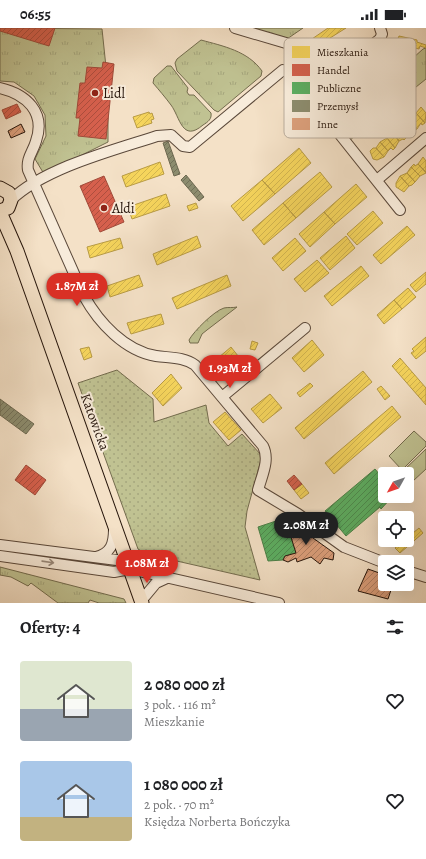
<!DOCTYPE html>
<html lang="pl">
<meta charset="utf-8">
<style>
body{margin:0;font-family:Alegreya,serif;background:#f2f2f2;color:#202124;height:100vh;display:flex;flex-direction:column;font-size:15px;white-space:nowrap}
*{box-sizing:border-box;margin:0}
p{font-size:13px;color:#757577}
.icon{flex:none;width:22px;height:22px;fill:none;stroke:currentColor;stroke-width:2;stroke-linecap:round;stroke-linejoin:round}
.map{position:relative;height:575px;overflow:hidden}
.details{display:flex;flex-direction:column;background:#fff;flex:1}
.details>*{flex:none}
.needle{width:26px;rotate:230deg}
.buttons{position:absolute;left:378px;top:439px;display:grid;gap:8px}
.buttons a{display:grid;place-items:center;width:36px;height:36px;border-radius:4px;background:#fff;box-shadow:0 4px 16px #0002;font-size:20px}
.price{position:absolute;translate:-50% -34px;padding:0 9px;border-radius:14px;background:#d93025;color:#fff;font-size:13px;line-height:26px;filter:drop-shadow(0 1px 2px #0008)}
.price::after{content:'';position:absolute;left:50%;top:24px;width:12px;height:9px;margin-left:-6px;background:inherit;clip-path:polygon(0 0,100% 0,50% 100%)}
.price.selected{background:#222;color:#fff}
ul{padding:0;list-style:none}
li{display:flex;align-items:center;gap:12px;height:100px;padding:0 20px}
li span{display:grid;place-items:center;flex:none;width:112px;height:80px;border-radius:4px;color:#555}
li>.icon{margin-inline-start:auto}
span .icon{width:48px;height:48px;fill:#fffc;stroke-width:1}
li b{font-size:17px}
h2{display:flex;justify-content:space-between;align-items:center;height:48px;padding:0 20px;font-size:17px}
.status{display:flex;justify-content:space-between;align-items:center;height:28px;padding:0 20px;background:#fff;direction:ltr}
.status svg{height:11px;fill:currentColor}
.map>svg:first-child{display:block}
.grass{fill:url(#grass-tufts);stroke:#736c4e}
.forest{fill:url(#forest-crowns);stroke:#736c4e}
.park{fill:url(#park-dots);stroke:#736c4e}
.pitch{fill:#c0c292;stroke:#736c4e}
.homes{fill:url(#homes-hatch);stroke:#b89b44}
.shops{fill:url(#shops-hatch);stroke:#a14a39}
.public{fill:url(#public-hatch);stroke:#4a8047}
.industry{fill:url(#industry-hatch);stroke:#6d6850}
.building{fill:url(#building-hatch);stroke:#26150b}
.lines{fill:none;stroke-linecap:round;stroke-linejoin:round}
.minor-casing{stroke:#5a483a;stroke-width:12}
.major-casing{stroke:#26150b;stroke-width:15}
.minor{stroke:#f8ecdb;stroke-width:10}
.major{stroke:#f4e1c7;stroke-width:13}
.oneway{stroke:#9a8b7d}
.poi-dot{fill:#8f2418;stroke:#f8ecdb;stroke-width:1.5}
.labels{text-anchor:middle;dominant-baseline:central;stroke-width:4;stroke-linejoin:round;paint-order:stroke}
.poi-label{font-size:14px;fill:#26150b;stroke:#f8ecdb;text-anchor:start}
.street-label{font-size:14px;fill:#26150b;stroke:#f8ecdb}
.key{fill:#f8ecdb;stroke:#b9ac9d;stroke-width:1}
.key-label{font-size:11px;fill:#26150b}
</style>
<div class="status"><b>06:55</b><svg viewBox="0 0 49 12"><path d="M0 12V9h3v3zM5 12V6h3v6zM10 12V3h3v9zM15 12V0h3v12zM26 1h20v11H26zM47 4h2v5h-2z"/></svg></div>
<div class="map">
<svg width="426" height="575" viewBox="0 0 426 575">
<defs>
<pattern id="grass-tufts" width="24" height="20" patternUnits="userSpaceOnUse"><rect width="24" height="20" fill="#c0c292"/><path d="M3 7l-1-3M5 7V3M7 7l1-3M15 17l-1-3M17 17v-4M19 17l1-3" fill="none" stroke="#a5a67d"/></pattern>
<pattern id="forest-crowns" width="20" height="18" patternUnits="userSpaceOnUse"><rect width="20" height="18" fill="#c0c292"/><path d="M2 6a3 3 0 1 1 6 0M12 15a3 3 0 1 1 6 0" fill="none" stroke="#a5a67d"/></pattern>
<pattern id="park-dots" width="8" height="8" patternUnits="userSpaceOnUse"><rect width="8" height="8" fill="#c0c292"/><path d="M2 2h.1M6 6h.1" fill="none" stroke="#a5a67d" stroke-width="1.8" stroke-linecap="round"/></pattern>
<pattern id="homes-hatch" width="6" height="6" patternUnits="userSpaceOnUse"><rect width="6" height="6" fill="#f6d55c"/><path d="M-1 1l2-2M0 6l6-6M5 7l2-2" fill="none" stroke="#d3b64f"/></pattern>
<pattern id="shops-hatch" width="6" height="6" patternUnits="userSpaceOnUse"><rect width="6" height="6" fill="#d6604d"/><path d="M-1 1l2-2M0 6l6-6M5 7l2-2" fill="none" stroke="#ad4e3e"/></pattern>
<pattern id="public-hatch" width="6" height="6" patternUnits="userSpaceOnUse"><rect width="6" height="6" fill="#5aae61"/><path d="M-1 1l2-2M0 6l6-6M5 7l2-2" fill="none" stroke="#4a8c4e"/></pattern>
<pattern id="industry-hatch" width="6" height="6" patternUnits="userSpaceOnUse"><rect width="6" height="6" fill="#8c8c6e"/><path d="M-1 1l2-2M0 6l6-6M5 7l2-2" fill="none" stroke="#727159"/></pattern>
<pattern id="building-hatch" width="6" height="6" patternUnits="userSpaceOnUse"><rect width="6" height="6" fill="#dda07c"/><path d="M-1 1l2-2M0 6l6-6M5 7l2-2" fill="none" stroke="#b38164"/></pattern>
</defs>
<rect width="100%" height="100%" fill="#f4e1c7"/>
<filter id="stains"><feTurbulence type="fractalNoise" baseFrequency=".005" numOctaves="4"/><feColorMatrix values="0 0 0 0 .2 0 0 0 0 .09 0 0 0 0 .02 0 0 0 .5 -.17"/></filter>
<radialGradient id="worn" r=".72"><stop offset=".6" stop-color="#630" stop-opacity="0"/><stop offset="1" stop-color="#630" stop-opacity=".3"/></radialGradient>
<!-- grass -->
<path class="grass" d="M0,0L102,1L108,58V114L44,146L35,131L46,108L45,87L34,68L14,54L0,53Z
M249,0H303L287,11Z
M201,12C223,18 248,23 262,43L261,48L218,84L214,82L177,43L175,35L177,31Z
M426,20V51L350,112L340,96L423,21Z
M167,38H171L188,60L187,64L189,67H194L211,85C212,91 208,94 203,97C182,115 180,89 171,77C165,69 159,62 153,55L154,50Z
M0,539L124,571L126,575H99L90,572L88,575H58L31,555L28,558L11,549L0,547Z"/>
<!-- forest -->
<path class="forest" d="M237,279L207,302L202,306L198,315H190L189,312C194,303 214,283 224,280C228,279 233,280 237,279Z"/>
<!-- park -->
<path class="park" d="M117,342L153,371L154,394L206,377L209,395L228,418L242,406L262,428L247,483L245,499L260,552L146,526L138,521L78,355Z"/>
<!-- pitch -->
<path class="pitch" d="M414,403L426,414V418L402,442L389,428Z
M426,421V441L413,453L403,443Z"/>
<!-- homes -->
<path class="homes" d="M328,0H346L330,10L333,13L318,25L309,13Z
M399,8L417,12V14L426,17V20L420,18L419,21L415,20L416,17L397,13Z
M421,79L426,85L425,95L416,85Z
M149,84L150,86L152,85L154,91L151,92L152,95L137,100L133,89Z
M416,85L425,95L422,97L421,95L417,101L409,91Z
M409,91L417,101L415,103L414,101L411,104L403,95Z
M398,101L406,110L404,112L403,111L399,113L392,104Z
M392,104L399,113L395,120L387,110Z
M387,110L395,120L393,122L391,120L388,123L380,114Z
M380,114L388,123L384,129L376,120Z
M299,120L311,135L275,166L262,152Z
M373,120H376L384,129L377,132L373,131L370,123Z
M423,129L426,133V144L418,136Z
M160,134L164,146L126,159L122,148Z
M414,136L415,138L418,136L426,145L420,148L411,139Z
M411,139L420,148L415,154L407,145Z
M320,144L332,159L296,190L283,175Z
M407,145L415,154L412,157L409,158L400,148Z
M400,148L409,158L404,164L396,159V155Z
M262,152L275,166L243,193L231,178Z
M356,156L367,169L335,196L324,184Z
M166,166L170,178L132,191L128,179Z
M196,175L198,180L189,183L187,178Z
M283,175L296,190L264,217L252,202Z
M373,183L383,195L357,217L347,206Z
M324,184L335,196L310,219L299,206Z
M407,198L415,207L381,236L373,227Z
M197,208L201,219L157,237L153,226Z
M346,208L355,220L330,242L320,230Z
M120,210L123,220L90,230L87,219Z
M295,210L306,223L283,243L272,230Z
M317,232L329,245L305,264L294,251Z
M361,238L369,248L332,278L324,268Z
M426,244V256L416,264L410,257Z
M139,247L143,258L110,269L107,258Z
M227,247L231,258L177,281L172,270Z
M408,260L416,269L402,281L394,272Z
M394,272L402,281L384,296L377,287Z
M161,286L164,296L131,306L127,295Z
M426,309V323L416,331L411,325L414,323L412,321Z
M312,312L324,327L304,344L292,330Z
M252,313L258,315L255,322L250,321Z
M89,319L92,329L84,332L80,321Z
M231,319L242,333L223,349L212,335Z
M400,330L426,360V377L392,338Z
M363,343L372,354L304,411L295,400Z
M171,346L182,360L163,378L152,365Z
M310,355L313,358L300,369L297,365Z
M381,358L390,368L385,372L377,361Z
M270,366L282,380L263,395L251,381Z
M392,378L401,389L334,446L325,435Z
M225,384L241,402L229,412L213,394Z
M302,456L309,465L301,471L294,462Z
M419,500L423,505L400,525L395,520Z"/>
<!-- shops -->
<path class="shops" d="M0,0H55L49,18L0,3Z
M103,34L114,36L106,111L78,108L80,90H76L80,55H85L87,39L102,40Z
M17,76L21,84L6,91L2,82Z
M104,148L124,194L100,204L80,158Z
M26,437L46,452L35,467L15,452Z
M294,447L302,456L294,462L287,453Z"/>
<!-- public -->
<path class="public" d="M375,441L385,453V468H393L381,481L380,479L346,508L325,483Z
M285,490L296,525L285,528L283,532L268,533L258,499Z"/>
<!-- industry -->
<path class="industry" d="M168,113L180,146L174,148L163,115Z
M186,147L204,169L199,173L181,152Z
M0,371L34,396L26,406L0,387Z"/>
<!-- building -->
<path class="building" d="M21,96L25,104L11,110L8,103Z
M285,490L334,525L333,532L324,530L320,536L311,529L297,534L296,530L288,534L283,532L285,528L296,525Z
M368,541L385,547V556H393L388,571L358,563Z"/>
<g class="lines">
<defs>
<path id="minor" d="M235,0L286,15L314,30L321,31L356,30L380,11L382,6L380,0
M0,60C26,66 46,84 36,113C33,124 26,130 28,142L84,268C99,295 125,323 156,328C170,330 184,329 195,337L263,418C270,432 262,447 258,462L298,486L344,519L385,535
M377,152L426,110
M11,172C44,140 114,122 157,108L171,107L183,118L190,119L283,42L291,46L318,79L400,182
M222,369L305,300
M0,517L117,532L130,541L279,575
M0,528L114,544L130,541
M96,529C111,525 114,516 114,501
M407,543L426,549
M141,573L156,555L169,549"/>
<path id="major" d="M0,160L9,165L11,172L8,180L0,183
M0,184L17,223L142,575"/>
</defs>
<!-- minor casing -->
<use href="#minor" class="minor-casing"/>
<!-- major casing -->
<use href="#major" class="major-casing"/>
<!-- minor -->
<use href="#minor" class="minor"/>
<!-- major -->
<use href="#major" class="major"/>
</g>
<!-- one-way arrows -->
<defs><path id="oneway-shaft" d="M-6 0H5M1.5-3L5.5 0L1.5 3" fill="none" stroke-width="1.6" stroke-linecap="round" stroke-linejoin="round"/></defs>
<use class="oneway" href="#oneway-shaft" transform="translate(48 534) rotate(8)"/>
<!-- markers -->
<g class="poi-dot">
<circle cx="95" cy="65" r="4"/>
<circle cx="104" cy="180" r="4"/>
</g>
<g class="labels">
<!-- poi labels -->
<g class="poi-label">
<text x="103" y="65">Lidl</text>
<text x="112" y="180">Aldi</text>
</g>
<!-- street labels -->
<g class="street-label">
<text transform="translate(95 394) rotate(70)">Katowicka</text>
</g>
</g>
<!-- legend -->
<rect x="284" y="10" width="132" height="100" rx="6" class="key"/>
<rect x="292" y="18" width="18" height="12" fill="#f6d55c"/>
<rect x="292" y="36" width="18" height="12" fill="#d6604d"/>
<rect x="292" y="54" width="18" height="12" fill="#5aae61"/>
<rect x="292" y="72" width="18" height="12" fill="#8c8c6e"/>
<rect x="292" y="90" width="18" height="12" fill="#dda07c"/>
<g class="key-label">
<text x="317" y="28">Mieszkania</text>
<text x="317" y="46">Handel</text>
<text x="317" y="64">Publiczne</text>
<text x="317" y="82">Przemysł</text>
<text x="317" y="100">Inne</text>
</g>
<rect width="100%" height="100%" filter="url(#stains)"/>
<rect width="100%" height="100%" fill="url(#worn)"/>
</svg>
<div class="buttons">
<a><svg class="needle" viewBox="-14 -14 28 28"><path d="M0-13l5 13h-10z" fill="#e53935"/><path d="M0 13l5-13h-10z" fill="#757577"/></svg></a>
<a><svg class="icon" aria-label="locate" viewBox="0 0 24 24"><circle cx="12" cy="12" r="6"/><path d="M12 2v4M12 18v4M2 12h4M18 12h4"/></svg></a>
<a><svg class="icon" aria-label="layers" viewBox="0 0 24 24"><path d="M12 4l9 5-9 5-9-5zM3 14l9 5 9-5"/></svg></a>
</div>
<b class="price" style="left:77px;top:279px">1.87M zł</b>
<b class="price" style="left:230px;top:361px">1.93M zł</b>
<b class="price selected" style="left:306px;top:518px">2.08M zł</b>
<b class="price" style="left:147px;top:556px">1.08M zł</b>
</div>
<section class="details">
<h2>Oferty: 4<svg class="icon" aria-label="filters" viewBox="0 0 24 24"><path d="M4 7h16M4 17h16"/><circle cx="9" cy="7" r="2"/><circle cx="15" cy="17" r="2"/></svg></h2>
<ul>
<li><span style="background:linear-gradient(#dfe7d0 60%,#9aa5b1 0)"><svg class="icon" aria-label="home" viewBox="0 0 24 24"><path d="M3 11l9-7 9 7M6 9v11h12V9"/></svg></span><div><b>2 080 000 zł</b><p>3 pok. · 116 m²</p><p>Mieszkanie</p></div><svg class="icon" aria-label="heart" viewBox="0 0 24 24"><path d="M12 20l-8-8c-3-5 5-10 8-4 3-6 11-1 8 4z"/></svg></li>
<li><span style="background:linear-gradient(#a9c7e8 70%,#c2b280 0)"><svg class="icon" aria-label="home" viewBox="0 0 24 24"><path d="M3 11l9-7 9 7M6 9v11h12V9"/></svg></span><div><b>1 080 000 zł</b><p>2 pok. · 70 m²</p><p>Księdza Norberta Bończyka</p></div><svg class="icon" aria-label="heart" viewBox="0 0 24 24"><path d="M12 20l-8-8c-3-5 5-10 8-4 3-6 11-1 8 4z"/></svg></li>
</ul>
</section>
